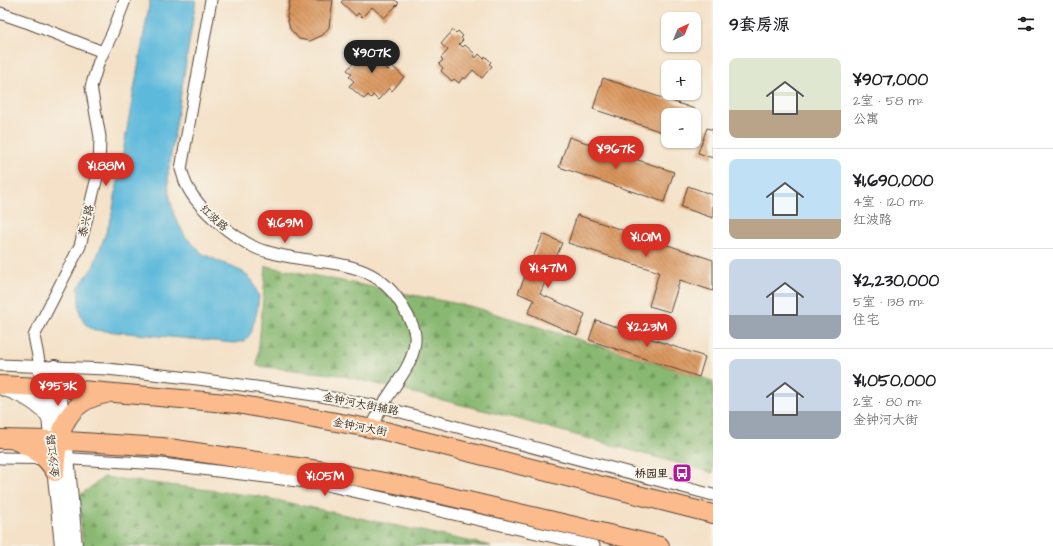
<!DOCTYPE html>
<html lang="zh">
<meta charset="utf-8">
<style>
body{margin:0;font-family:"Architects Daughter","LXGW WenKai TC",sans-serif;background:#f6f6f6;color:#202124;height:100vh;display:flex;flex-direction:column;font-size:15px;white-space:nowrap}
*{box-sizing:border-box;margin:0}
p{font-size:13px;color:#757577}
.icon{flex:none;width:22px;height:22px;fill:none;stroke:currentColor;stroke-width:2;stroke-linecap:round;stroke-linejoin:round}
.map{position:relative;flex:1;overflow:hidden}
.drawer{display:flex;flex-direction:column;background:#fff;width:340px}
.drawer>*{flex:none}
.needle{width:26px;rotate:44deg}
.buttons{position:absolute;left:661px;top:12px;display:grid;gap:8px}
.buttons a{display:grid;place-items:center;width:40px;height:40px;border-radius:8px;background:#fff;box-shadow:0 1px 3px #0004;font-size:20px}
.price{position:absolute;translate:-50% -34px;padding:0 9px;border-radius:14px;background:#d93025;color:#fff;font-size:13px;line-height:26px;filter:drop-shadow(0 1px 2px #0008)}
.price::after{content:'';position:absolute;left:50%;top:24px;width:12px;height:9px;margin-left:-6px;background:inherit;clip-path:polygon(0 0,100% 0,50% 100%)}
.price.selected{background:#222;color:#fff}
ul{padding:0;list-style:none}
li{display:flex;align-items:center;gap:12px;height:100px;padding:0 16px}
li+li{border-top:1px solid #e0e0e0}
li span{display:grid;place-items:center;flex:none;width:112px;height:80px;border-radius:8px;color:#555}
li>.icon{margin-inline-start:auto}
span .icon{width:48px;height:48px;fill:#fffc;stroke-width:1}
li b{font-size:17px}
h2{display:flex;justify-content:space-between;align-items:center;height:48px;padding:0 16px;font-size:17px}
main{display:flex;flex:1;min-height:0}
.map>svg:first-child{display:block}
.forest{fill:url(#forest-firs);stroke:#627148}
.water{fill:#5db9db;stroke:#4c727c}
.building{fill:url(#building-back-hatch)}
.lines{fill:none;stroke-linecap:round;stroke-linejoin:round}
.minor-casing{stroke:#574537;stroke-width:13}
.tertiary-casing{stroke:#574537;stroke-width:16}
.primary-casing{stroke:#574537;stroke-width:20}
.minor{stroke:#fff;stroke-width:11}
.tertiary{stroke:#fff;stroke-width:14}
.primary{stroke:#fbbb8c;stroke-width:18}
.labels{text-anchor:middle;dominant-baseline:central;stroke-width:4;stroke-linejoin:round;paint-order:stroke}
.street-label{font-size:11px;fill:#3b2a1e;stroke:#f7f3e8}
.poi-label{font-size:11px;font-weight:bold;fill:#3b2a1e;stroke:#f7f3e8;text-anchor:end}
</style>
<main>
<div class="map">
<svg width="713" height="546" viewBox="0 0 713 546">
<defs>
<pattern id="forest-firs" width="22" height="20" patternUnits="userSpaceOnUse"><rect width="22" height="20" fill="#88b871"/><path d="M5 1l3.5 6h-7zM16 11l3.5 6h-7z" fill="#70965c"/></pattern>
<pattern id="building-back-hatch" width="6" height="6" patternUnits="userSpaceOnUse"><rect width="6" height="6" fill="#d9955d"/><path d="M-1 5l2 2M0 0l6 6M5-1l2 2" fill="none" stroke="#b17a4c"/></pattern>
</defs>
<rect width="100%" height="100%" fill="#f7f3e8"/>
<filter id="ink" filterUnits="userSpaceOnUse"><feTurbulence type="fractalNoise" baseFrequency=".025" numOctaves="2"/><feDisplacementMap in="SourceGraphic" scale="8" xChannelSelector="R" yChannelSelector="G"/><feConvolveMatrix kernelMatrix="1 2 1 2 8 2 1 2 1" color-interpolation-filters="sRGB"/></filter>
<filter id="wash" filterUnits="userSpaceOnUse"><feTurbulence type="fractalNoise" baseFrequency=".012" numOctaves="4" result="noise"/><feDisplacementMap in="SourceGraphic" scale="16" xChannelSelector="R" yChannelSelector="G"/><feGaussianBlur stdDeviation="0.9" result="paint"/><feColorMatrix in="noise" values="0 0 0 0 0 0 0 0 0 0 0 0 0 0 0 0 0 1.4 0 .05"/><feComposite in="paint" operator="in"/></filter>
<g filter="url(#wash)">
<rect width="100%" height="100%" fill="#f4e1c7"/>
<!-- forest -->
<path class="forest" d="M266,266L474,307L713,381V473L503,415L340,375L257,366Z
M104,477L257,496L491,546H83L79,496Z"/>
<!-- water -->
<path class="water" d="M150,0H196L168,174L169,193L174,215L185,236L203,254L243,272L252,280L259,297L257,312L250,335L244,341L234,343L95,330C76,324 80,305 78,288L93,267L98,254L111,219Z"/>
<g id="blocks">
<!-- building -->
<path class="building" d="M290,0H333L329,27L323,35L310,41L299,39L290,29L287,17Z
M343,0H395L399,3L384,18L372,7L362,17L358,13L356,16L341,2Z
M453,30L456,33L458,31L463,36L461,38L463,40L459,44L463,47L465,45L475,54L474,56L476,58L479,54L484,59L485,56L491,62L489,64L492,66L482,78L473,70L465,79L463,77L459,83L454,79L452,81L441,71L443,68L439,64L443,60L441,58L448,50L441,44Z
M366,42L380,54L376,59L388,70L392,66L404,77L392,91L389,88L378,100L373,95L371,98L368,95L364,99L349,86L354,81L349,77L352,74L347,70L358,58L355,55Z
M603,78L695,109L693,115H668V134L593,109Z
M707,128L713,130V158L698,153Z
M569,137L674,172L664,202L559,167Z
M688,186L713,195V218L681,207Z
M577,215L713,260V291L680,280L670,312L649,306L659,272L568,243Z
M543,234L562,243L540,294L585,314L577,335L528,313L534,300L518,293Z
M596,320L705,357L699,377L589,340Z"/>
</g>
</g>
<g filter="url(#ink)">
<use href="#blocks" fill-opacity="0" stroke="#574537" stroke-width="1"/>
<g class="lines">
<defs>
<path id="minor" d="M211,0L181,169C183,174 184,181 187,186C198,209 233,237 256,248C262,251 270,252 276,254C326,267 375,255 404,309C411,322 418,331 414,348C411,367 391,390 382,406C378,414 375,421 371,428
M0,13L26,22L103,52
M0,365L107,369L198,379L321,396L382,407L713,495
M40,366L34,336L80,246L99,169L100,137L91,87L99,61L112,34L125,0
M0,458L73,459L161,464L322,484L594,546"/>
<path id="tertiary" d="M40,366L49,417L62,546
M55,367C65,426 70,486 75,546
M2,388C20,394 38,402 49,418"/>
<path id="primary" d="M0,385L59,388L237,404L385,431L713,514
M0,439L51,440L162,447L332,472L400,485L660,546
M16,441C33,448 46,456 55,472
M55,472C57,436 64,401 106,394"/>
</defs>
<!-- minor casing -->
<use href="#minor" class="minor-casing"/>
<!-- tertiary casing -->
<use href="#tertiary" class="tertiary-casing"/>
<!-- primary casing -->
<use href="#primary" class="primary-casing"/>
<!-- minor -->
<use href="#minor" class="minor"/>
<!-- tertiary -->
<use href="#tertiary" class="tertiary"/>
<!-- primary -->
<use href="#primary" class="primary"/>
</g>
</g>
<!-- icons -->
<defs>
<symbol id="bus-square" viewBox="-11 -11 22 22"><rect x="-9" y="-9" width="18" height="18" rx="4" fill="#b5179e" stroke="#f7f3e8"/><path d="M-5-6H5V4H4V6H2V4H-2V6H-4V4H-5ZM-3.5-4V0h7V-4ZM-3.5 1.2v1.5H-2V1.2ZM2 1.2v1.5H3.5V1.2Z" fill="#fff"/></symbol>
</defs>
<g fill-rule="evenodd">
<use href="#bus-square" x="671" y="462" width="22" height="22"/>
</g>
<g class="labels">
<!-- street labels -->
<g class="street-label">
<text transform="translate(214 218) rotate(42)">红波路</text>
<text transform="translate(86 221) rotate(-76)">泰兴路</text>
<text transform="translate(361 404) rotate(11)">金钟河大街辅路</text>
<text transform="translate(360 427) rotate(11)">金钟河大街</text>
<text transform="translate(53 456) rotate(-96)">金沙江路</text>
</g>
<!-- poi labels -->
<g class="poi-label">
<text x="668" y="473">桥园里</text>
</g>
</g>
</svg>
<div class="buttons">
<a><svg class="needle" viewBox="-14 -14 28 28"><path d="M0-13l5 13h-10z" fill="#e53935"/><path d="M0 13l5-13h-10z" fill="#757577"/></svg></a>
<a>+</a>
<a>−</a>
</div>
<b class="price selected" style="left:372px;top:74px">¥907K</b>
<b class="price" style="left:616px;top:170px">¥967K</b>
<b class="price" style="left:106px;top:187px">¥1.88M</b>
<b class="price" style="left:285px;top:244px">¥1.69M</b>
<b class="price" style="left:646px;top:258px">¥1.01M</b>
<b class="price" style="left:548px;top:289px">¥1.47M</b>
<b class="price" style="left:647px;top:348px">¥2.23M</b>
<b class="price" style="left:58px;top:407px">¥953K</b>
<b class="price" style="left:325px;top:497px">¥1.05M</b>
</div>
<section class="drawer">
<h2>9套房源<svg class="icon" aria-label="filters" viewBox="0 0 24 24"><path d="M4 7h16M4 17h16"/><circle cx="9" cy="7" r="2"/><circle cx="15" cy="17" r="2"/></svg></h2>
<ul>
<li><span style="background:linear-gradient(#dfe7d0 65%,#b9a48a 0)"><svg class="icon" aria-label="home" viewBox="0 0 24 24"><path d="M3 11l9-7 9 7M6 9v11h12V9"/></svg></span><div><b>¥907,000</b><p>2室 · 58 m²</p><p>公寓</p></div></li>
<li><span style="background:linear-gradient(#bfe0f5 75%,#b9a48a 0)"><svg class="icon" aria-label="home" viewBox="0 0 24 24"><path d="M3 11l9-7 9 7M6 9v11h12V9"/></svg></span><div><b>¥1,690,000</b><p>4室 · 120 m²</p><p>红波路</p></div></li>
<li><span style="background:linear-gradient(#c9d6e8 70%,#9aa5b1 0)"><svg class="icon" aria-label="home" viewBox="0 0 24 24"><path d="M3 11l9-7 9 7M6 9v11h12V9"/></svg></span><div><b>¥2,230,000</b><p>5室 · 138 m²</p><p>住宅</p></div></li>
<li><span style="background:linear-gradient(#c9d6e8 65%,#9aa5b1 0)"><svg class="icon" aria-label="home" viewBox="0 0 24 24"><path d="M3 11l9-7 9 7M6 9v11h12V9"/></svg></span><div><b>¥1,050,000</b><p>2室 · 80 m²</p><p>金钟河大街</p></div></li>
</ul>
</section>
</main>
